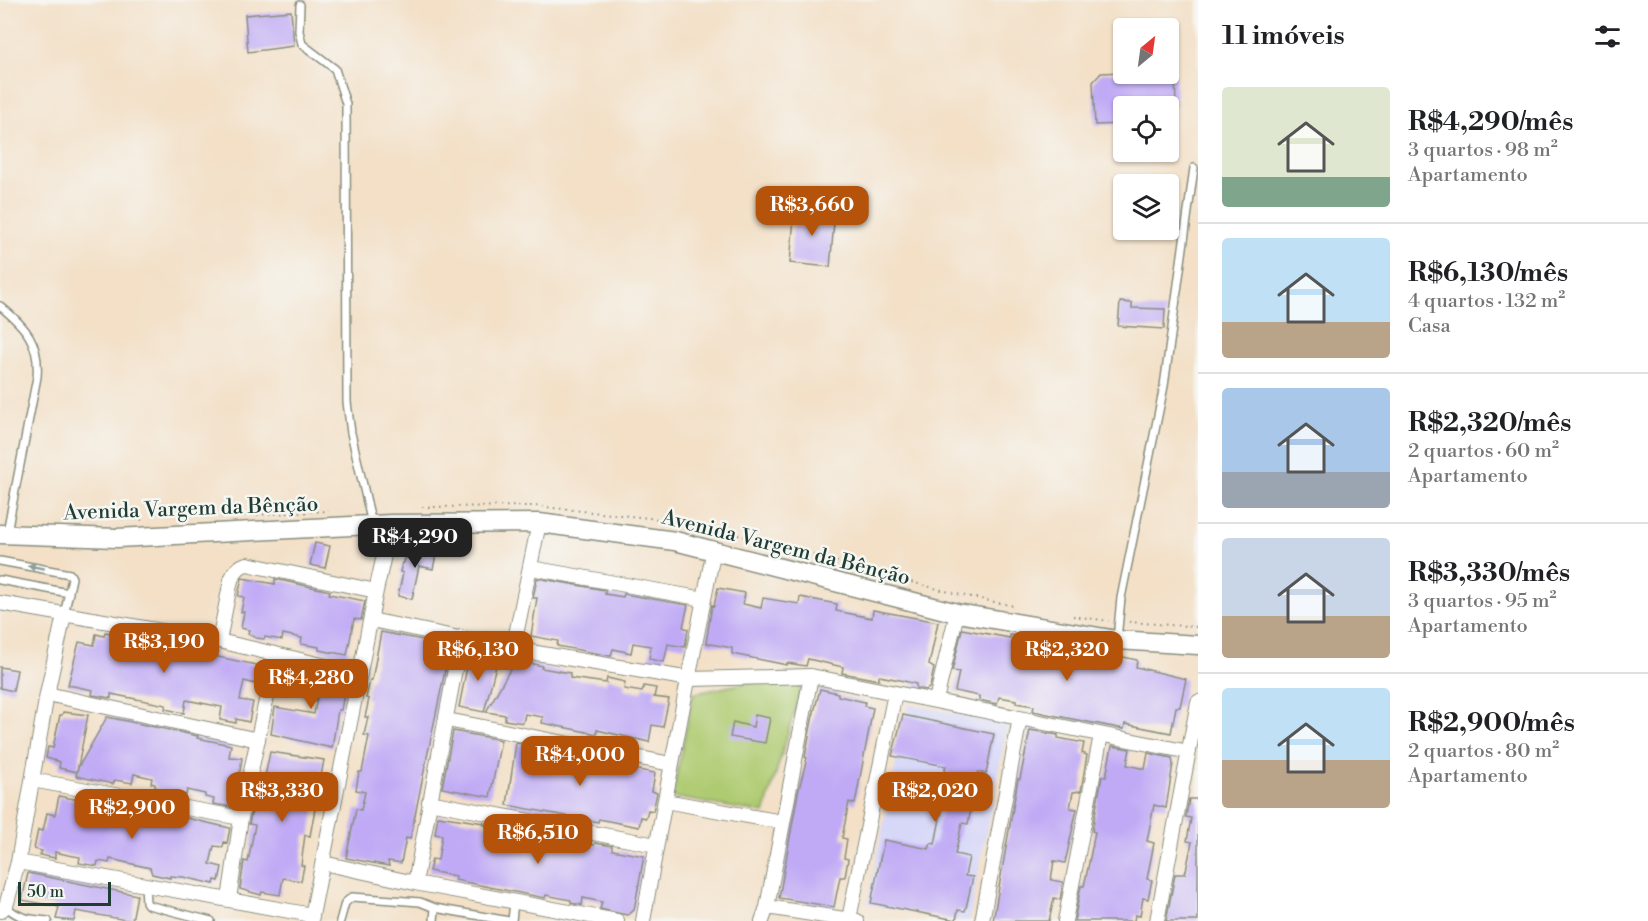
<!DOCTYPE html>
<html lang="pt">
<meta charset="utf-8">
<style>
body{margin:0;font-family:"Libre Bodoni",serif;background:#f6f6f6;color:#202124;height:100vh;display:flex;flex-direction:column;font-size:22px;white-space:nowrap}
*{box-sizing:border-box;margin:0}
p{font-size:20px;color:#757577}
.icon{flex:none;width:33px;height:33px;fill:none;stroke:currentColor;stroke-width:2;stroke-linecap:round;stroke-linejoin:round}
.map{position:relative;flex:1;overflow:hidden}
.sheet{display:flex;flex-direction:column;background:#fff;width:450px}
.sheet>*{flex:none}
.needle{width:39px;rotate:29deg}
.tools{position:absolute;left:1113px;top:18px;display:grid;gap:12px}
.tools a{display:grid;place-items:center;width:66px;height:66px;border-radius:6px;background:#fff;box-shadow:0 2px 4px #0004;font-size:30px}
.scale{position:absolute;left:18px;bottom:15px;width:93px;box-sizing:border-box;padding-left:6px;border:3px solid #1f3d34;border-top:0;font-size:16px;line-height:21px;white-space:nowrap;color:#1f3d34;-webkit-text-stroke:4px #f6f6f2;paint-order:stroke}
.price{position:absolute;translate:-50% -51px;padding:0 14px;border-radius:12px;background:#b45309;color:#fff;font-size:20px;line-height:39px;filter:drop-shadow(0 2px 3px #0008)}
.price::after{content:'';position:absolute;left:50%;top:36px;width:18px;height:14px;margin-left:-9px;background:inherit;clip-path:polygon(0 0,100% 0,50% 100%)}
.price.selected{background:#222;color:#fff}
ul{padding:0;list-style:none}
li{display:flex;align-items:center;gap:18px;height:150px;padding:0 24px}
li+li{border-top:2px solid #e0e0e0}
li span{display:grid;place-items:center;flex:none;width:168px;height:120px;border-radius:6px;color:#555}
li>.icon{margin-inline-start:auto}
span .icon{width:72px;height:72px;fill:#fffc;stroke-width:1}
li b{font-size:26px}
h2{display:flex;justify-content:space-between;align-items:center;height:72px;padding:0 24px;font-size:26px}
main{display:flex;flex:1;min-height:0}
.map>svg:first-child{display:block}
.built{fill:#d7d7f8}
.green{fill:#afcb71;stroke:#678452;stroke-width:1.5}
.building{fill:#c0aaf5}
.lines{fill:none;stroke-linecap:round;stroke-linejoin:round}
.service-casing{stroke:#898e7e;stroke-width:10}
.minor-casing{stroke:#898e7e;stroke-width:16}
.tertiary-casing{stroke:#898e7e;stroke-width:21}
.path{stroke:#898e7e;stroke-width:2;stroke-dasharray:1.5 4.5;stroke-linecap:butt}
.service{stroke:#fff;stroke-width:7}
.minor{stroke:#fff;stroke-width:14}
.tertiary{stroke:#fff;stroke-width:18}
.oneway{fill:#8f9e9a}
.labels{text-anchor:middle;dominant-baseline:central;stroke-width:5;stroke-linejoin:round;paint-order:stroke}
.street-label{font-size:21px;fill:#1f3d34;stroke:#f6f6f2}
</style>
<main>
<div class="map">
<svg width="1198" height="921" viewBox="0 0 1198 921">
<rect width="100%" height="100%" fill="#f6f6f2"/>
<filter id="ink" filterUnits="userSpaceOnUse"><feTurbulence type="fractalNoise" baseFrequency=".0167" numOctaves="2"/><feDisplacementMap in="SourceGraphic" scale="12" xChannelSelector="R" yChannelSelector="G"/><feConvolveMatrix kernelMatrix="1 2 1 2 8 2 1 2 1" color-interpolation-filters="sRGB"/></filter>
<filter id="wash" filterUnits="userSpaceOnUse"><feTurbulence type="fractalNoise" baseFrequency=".008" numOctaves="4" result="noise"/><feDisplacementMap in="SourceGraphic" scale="24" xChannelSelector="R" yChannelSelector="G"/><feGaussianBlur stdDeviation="1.35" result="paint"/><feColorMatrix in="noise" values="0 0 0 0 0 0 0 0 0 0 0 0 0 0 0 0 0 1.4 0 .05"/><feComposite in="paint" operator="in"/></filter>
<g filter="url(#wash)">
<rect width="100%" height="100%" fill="#f3e0c7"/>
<!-- built -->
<path class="built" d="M908,704L1008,723L969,921H960L867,904Z"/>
<!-- green -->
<path class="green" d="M754,681L802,686L764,813L672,797L693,694Z"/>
<g id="blocks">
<!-- building -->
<path class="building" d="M291,11L294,46L248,52L245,15Z
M1124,72L1175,74L1176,106H1124V124L1095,125L1093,82L1101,73Z
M795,207L835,211L830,267L790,263Z
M1120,302L1132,303V308L1165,309L1164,329L1118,326Z
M315,543L330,546L325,568L310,565Z
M415,546L437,550L433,569L419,566L412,599L398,596L403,573L400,572L402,563H404L405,558L412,559Z
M242,578L275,584V579L330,591L329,594L365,601L361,620L354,619L347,655L319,650V647L301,644L302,638L283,634L282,640L265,637L264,639L256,638L248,634L249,630L241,628L244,612H241L244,597L238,596Z
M537,578L605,590V594L623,597L624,594L688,605L683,627L688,629L685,647L668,644L664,662L649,659L651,646L633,643L631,653L613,649L611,656L557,646L558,641L531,636L537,598H533Z
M718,588L745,593L743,604L761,608L763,598L799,604L800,597L837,604L836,611L872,618L873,610L938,622L929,665L934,668L930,687L926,690L916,688V684L900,680L879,676V680L842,673L843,667L808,659L806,666L787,663V665L732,654V648L706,643L712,605L714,606Z
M962,629L1010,638V635L1047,642L1046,647L1082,655L1084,650L1119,656L1137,660L1136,667L1186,679L1180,707H1176L1171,733L1125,724L1124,729L1052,715L1033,711L1034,706L1016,703V700L999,697L997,704L979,700V696L955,691L959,672L952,671Z
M105,632L159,642L160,640H163L214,651L213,656L262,666L259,685L244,681L240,700L253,702L249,722L236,719V723L220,720L222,707L186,700L184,713L165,709L166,705L111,694V698L92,695L93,690L68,685L79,642L94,645L96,634L104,636Z
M381,632L444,644L443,649L449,651L410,839L406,838L401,863L388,861L389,866L346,858L356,809L361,810L365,792L356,790L359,772H362L369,736L364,735L368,717H365L369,699L366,698L370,680H372Z
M470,652L498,658L484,712L459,707Z
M516,659L530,661V663L542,666L541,668L570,673V678L606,683L607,678L625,682L624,689L642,692L644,686L656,688L654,697L669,699L663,727L652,725L649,742L597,730V734L542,723L543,717L525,714L523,723L505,720V715L486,712Z
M0,667L17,670L13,691L0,688Z
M305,672L341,679L346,684L341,710H338L332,748L271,734L275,707L314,714L317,698L282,690L285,678L296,680L297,673L304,674Z
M820,689L838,693V696L865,702L864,706L873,708L855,804L849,802L842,838L847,839L844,858L848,859L845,877H840L834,907L779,898L798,793L807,758L805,757L812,720Z
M63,712L88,715L77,772L59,768L60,762L46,758L48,747L53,748L60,715H62Z
M755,715L770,718L765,743L730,737L733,722L753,727Z
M903,715L994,734L986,774L978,772L968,824L962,823L955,854L969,857L965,876L973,877L966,908L965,911L958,910L956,920L871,903L884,840L929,849L931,843L935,844L949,773L944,772L946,766L892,756Z
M107,717L198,736L197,738L231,745L229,757L242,758L235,805L232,807L213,804L214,799L205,797V794L187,790L186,795L168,791L155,787V784L151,783L152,778L134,774L132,783L115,780L113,784L76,776L78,768Z
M1030,730L1058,735V738L1084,743L1082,753L1087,755L1081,791L1073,792L1070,808L1077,809L1065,863L1054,861L1051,880L1063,882L1060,900L1054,898L1049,921H993L1018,779H1020Z
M453,731L501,740L490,797L442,788Z
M516,743L544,748L543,751L573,757L574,754L592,758L628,765L627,768L655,773L652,791L657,793L653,811L648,810L646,818L641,817L639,827L599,819L598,822L507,805Z
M1112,746L1130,749L1127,765L1145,769L1148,753L1172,758L1173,764L1166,808L1154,805L1147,841L1154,843L1147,879L1152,880L1148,899L1143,898L1140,916L1135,915L1134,921H1074L1081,886H1084L1088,868L1095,832L1092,831L1102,776L1106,777Z
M270,752L324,760L310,836L305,835L301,865L304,866L301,881L283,878L280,895L262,892L261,895L240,889L244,861L248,862L255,825L249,824L253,806H259Z
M59,796L139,812L138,818L162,822L163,820L181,823L182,817L230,828L227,843L224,842L223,847L214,846L210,864L222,867L219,881L215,880L214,884L183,877L170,876V878L152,874L150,868L110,859L109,863L98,861L97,866L79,863L80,857L68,855L55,852V858L40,855L42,851L34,849L38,830L43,831L47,813L55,815Z
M1189,799H1198V921H1166L1175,874H1185L1187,866L1192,842L1187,841L1191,818L1186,817Z
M438,816L484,823V825L532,834L533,831L558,836L557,838L594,845L595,843L612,846V850L644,856L634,910L628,915L622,914L600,909L602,902L583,898L582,905L571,903V900L546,895L545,898L455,880L456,876L429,871L432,859L438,860L442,835L435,834Z
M28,873L137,895L132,921L76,911L74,921L56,919L59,907L22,900Z"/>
</g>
</g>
<g filter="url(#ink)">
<use href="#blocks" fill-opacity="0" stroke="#898e7e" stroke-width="1.5"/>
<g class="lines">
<defs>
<path id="service" d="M300,5L299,31L302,44L335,69L346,104L347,402L351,433L372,524
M0,306C26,327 40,343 37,377L7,532
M0,561L70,574L72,578L64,615
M0,580L69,593
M1117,639L1121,598L1164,386L1194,168
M145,884L146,902L148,905L211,921
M6,906C18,919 31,919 48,921
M340,921L345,903L352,897L420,902L435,908
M434,921L435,908L509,921
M512,921L514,902"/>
<path id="minor" d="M531,568L704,599
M0,603L219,641L360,674
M371,620L513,649L690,679L811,676L1189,752
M219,641L231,580C234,572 238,566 247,564L376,591
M513,649L539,523
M47,694L258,740
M936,700L957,613
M447,720L671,764
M32,780L241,818
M665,801L782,822
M429,802L656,845
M18,862L312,915
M323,863L415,883L617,921
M415,883L461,637
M229,899L241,818L276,654
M767,907L857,921
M0,911L6,906L18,862L47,694L64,615
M849,919L895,693
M311,921L376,591L391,524
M643,921C665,797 689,673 714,549
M762,921L767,907L811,676
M982,921L1020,718
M1065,921L1101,735
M1157,921L1198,702"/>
<path id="tertiary" d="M0,534L117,538L391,524L539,523L675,541L957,613L1117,640L1198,645"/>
</defs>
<!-- service casing -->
<use href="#service" class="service-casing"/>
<!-- minor casing -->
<use href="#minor" class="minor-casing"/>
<!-- tertiary casing -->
<use href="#tertiary" class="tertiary-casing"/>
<!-- path -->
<path class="path" d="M422,507L535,506L658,519L757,539L884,575L961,595L1014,606
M215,517L329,511
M63,520L89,516L144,520
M1073,616L1109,621
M1129,622L1198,627"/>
<!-- service -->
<use href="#service" class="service"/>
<!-- minor -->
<use href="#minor" class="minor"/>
<!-- tertiary -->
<use href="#tertiary" class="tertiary"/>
</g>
<!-- one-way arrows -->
<defs><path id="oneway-solid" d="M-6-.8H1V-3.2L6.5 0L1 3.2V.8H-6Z" transform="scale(1.5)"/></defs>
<use class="oneway" href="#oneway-solid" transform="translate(36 567) rotate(-170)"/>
</g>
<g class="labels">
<!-- street labels -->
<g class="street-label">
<text transform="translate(191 509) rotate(-2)">Avenida Vargem da Bênção</text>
<text transform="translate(786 548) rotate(14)">Avenida Vargem da Bênção</text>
</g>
</g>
</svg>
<div class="tools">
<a><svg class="needle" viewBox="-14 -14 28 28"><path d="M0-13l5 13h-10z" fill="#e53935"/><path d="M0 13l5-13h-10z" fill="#757577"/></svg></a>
<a><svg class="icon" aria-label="locate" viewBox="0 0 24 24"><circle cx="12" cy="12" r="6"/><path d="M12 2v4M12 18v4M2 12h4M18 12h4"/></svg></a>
<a><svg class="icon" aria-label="layers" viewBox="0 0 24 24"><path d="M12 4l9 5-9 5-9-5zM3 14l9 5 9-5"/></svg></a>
</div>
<div class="scale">50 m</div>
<b class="price" style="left:812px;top:237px">R$3,660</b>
<b class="price selected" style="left:415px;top:569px">R$4,290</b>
<b class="price" style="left:164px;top:674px">R$3,190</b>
<b class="price" style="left:478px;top:682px">R$6,130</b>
<b class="price" style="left:1067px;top:682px">R$2,320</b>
<b class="price" style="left:311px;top:710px">R$4,280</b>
<b class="price" style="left:580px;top:787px">R$4,000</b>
<b class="price" style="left:282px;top:823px">R$3,330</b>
<b class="price" style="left:935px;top:823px">R$2,020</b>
<b class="price" style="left:132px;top:840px">R$2,900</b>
<b class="price" style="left:538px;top:865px">R$6,510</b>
</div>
<section class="sheet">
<h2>11 imóveis<svg class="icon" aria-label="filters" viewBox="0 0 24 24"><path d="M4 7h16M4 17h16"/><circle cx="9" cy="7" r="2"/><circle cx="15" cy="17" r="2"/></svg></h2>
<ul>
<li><span style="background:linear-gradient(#dfe7d0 75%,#7fa58c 0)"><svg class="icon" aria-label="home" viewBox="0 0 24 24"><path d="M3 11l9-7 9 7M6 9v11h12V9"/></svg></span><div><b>R$4,290/mês</b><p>3 quartos · 98 m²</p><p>Apartamento</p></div></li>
<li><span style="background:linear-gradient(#bfe0f5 70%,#b9a48a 0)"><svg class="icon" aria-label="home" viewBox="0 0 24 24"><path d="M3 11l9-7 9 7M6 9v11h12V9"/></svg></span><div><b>R$6,130/mês</b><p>4 quartos · 132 m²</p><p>Casa</p></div></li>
<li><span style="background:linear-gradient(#a9c7e8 70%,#9aa5b1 0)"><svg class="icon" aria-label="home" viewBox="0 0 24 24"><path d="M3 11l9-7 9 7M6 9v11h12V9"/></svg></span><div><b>R$2,320/mês</b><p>2 quartos · 60 m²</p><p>Apartamento</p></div></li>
<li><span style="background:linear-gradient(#c9d6e8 65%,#b9a48a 0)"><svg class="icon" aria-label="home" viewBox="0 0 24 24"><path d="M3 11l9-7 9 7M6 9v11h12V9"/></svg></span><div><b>R$3,330/mês</b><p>3 quartos · 95 m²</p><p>Apartamento</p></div></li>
<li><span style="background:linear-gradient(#bfe0f5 60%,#b9a48a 0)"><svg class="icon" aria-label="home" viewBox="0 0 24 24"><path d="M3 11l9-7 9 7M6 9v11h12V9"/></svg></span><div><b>R$2,900/mês</b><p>2 quartos · 80 m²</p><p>Apartamento</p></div></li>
</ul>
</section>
</main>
